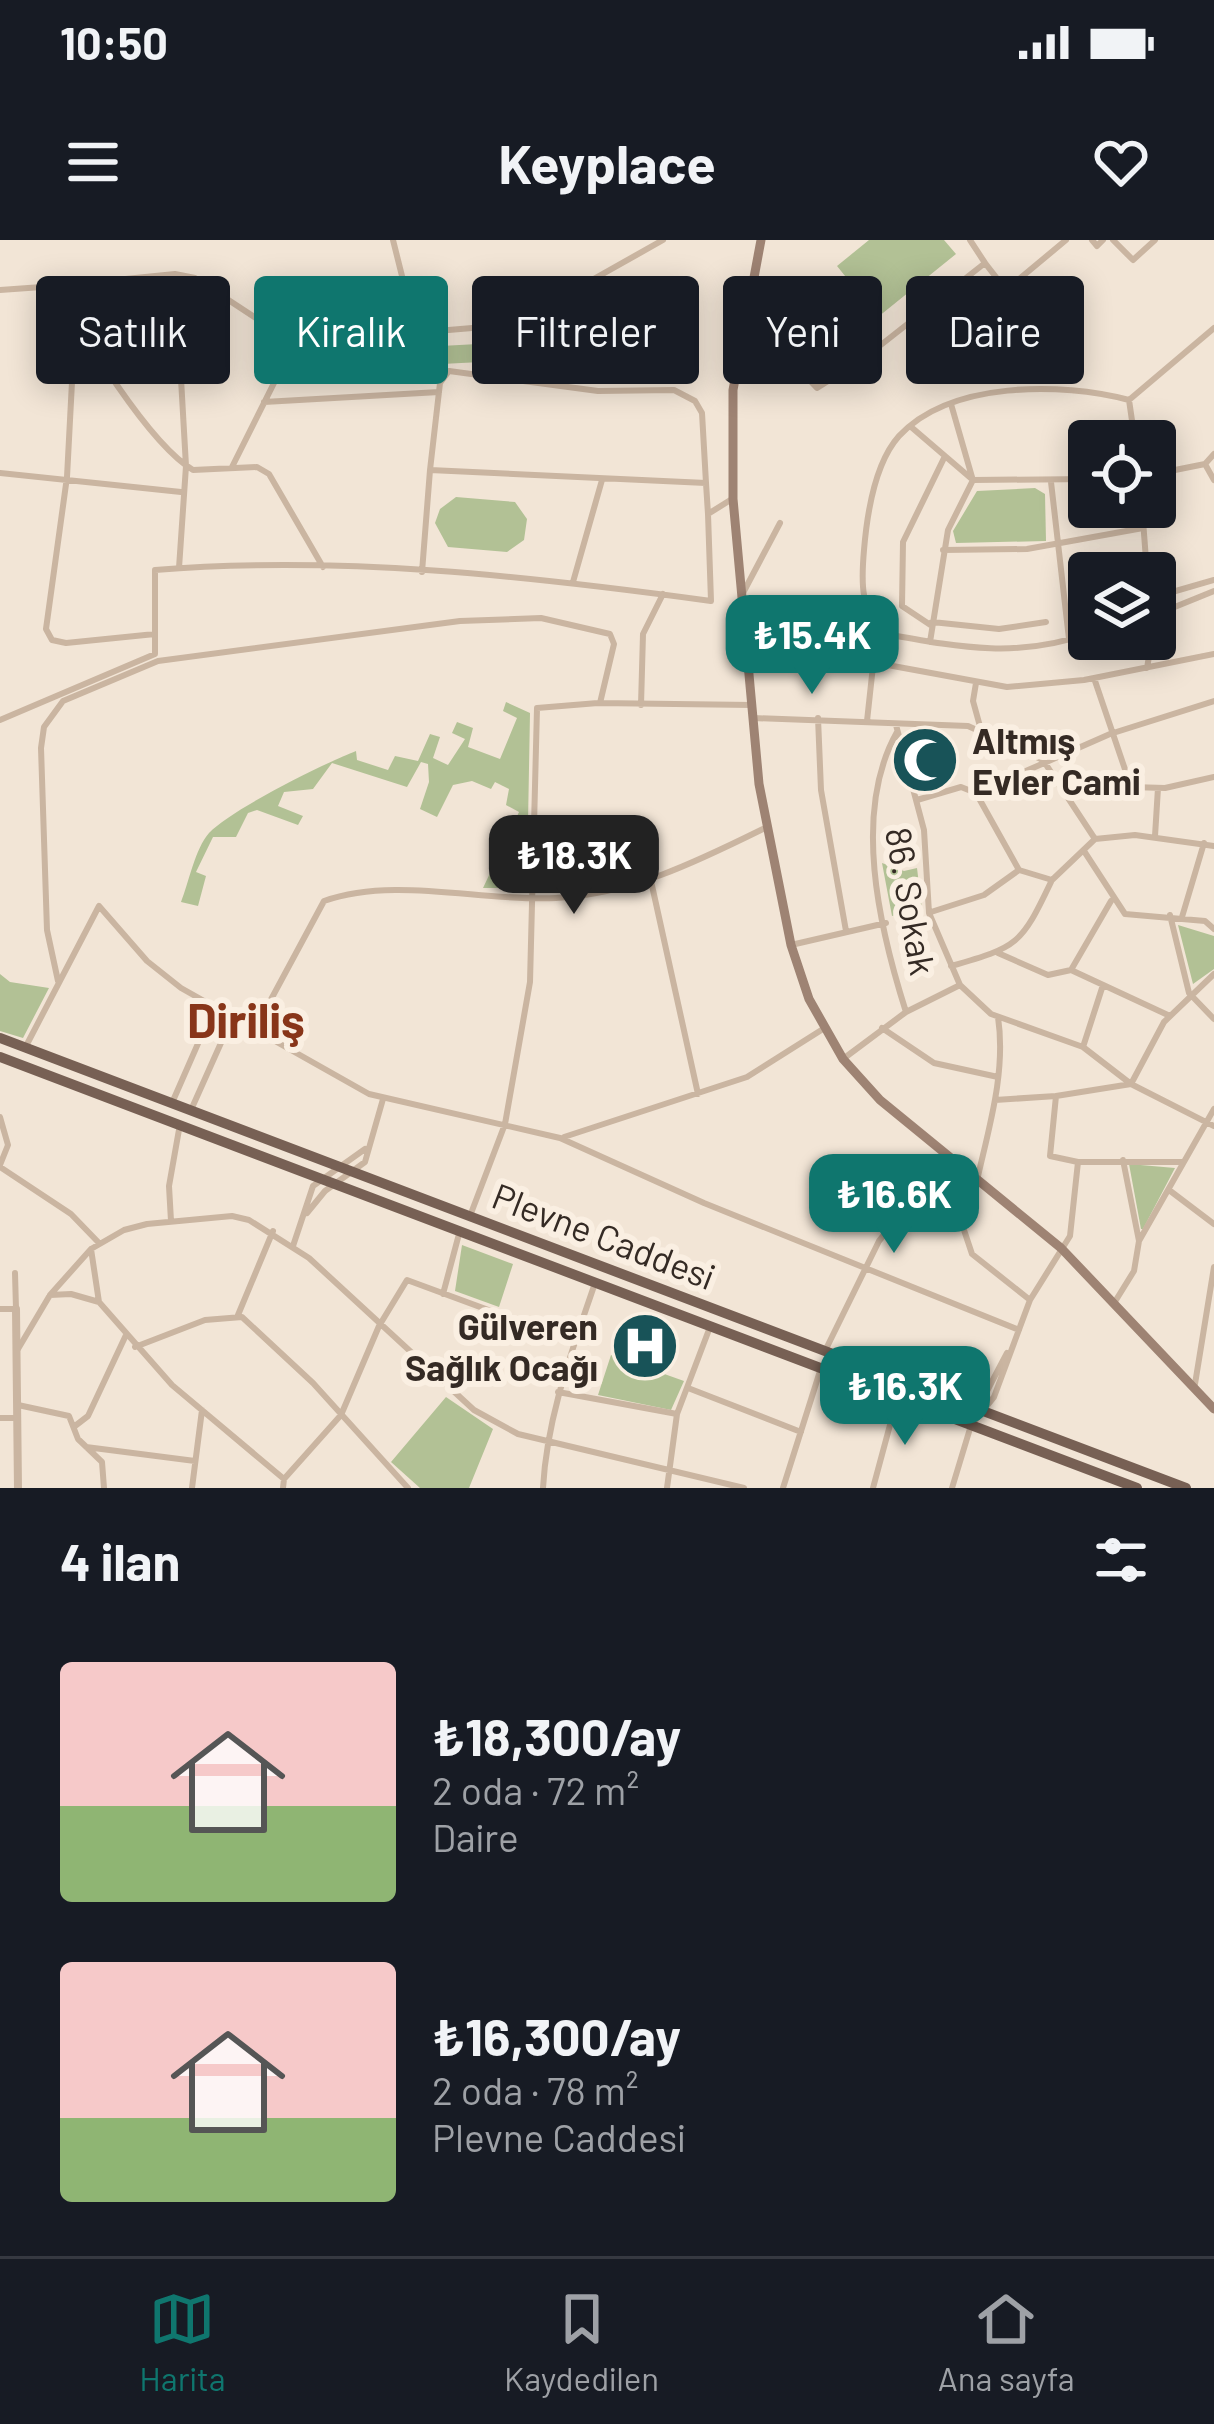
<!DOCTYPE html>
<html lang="tr">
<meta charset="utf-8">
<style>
body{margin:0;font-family:Barlow,sans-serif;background:#242831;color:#f1f3f6;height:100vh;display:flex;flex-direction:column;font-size:45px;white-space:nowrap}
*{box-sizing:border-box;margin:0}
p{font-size:39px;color:#9ea1a6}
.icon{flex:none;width:66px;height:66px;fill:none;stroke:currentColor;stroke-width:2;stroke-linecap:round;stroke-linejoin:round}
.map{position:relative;height:1248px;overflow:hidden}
.details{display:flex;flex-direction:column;background:#171b24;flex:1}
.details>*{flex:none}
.hud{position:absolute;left:36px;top:36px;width:1143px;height:108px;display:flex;gap:24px}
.controls{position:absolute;left:1068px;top:180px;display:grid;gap:24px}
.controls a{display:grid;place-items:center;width:108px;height:108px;border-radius:12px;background:#171b24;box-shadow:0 6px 30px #0003;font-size:60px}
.price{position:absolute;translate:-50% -102px;padding:0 27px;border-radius:24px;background:#0f766e;color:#fff;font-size:39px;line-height:78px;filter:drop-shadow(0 3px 6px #0008)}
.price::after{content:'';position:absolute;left:50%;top:72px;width:36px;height:27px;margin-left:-18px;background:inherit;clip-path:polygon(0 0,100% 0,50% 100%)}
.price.selected{background:#222;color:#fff}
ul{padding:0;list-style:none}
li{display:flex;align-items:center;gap:36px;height:300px;padding:0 60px}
li span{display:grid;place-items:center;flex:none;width:336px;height:240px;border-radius:12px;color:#555}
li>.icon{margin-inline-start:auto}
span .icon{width:144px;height:144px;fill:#fffc;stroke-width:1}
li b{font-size:51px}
h2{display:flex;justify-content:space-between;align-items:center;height:144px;padding:0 60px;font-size:51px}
.pill{padding:0 42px;border-radius:12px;background:#171b24;box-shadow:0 6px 30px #0003;font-size:42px;line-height:108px}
.pill.selected{background:#0f766e;color:#fff}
.status{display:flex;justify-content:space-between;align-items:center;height:84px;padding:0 60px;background:#171b24;direction:ltr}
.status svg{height:33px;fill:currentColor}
header{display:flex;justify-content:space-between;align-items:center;height:156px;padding:0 60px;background:#171b24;font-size:54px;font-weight:700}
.tab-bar{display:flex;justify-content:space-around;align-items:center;height:168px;border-top:3px solid #363941;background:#171b24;font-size:33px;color:#9ea1a6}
.tab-bar a{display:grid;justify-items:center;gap:6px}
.tab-bar .selected{color:#0f766e}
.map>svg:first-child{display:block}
.green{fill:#b2c195}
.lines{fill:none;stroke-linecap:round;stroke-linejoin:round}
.minor{stroke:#cab5a1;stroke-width:6}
.tertiary{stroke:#cab5a1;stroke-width:8}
.secondary{stroke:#9e8373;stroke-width:9}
.primary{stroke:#776054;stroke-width:10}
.labels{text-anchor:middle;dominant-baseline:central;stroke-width:12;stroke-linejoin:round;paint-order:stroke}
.poi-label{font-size:36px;font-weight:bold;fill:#342a24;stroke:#faefe2;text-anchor:start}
.street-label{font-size:36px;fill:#342a24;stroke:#faefe2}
.district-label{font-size:48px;font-weight:bold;fill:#883519;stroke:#faefe2}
</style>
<div class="status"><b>10:50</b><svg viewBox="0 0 49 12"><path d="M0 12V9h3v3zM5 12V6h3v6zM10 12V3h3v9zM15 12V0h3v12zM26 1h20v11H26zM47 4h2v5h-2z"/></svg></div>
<header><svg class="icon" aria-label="menu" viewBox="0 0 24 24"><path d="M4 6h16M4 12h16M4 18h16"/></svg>Keyplace<svg class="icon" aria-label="heart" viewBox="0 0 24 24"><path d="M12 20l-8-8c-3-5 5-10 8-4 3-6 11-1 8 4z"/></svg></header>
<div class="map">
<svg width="1214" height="1248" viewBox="0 0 1214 1248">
<rect width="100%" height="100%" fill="#f2e5d6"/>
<!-- green -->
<path class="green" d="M869,0H944L956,14L878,77L837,26Z
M517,102L518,120L442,124L441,106Z
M1035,248L1045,254L1046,301L956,303L953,291L977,251Z
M456,257L515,262L527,279L524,300L507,312L448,307L435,283L440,269Z
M506,462L530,473L527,638L517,648H483L519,572L506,565L509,549L495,542L491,549L472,541L453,545L437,577L420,569L429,542L428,524L421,522L407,547L332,523L313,549L284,552L278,566L303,576L298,585L257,570L248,573L236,597H213L196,632L206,636L198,666L181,662C189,642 195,609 209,593C232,569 323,524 356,511L357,520L388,530L395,516L418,521L430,494L440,497L433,518L448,525L465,499L452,493L457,482L473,488L468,507L500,519L517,478L503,471Z
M882,623L904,631L917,628L922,669L892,676Z
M1178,685L1214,696V729L1193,744Z
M0,734L10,742L49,748L23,798L0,791Z
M1129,924L1175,928L1143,989H1141Z
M462,1005L513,1024L499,1067L455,1051Z
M611,1115L684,1141L671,1170L598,1155Z
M446,1157L493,1189L469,1248H420L391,1222Z"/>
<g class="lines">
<!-- minor -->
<path class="minor" d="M393,0L416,92
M1092,0L1097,6L1103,0
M1113,0L1133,20L1155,0
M985,23L1006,50L1066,0
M175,34L186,226L179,328
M0,50L56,46
M748,76L817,148L863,119L985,23L970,0
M75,85L67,237L46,389L52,400L66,403L155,394
M294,103L496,86L544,67L663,0
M1129,160L1135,201
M264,162L439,152
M951,164L972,237
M910,186L973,240
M1205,224L1214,240
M232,227L294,103L195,38L175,34L56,46C83,95 148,203 193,230L257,227L269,234L323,327
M430,230L440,143L449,131L598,151L674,150L695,161L702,173L706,243
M0,233L181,252
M1155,234L1205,224L1214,214
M973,240L1089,239
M1051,242L1069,399
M1142,267L1147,333
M943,310L1027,309L1143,288
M422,332L430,230L706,243L708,274
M573,342L602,240
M743,353L780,283
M1155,357L1214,340
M1155,375L1214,351
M932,382L999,389L1046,382
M932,386L902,366L903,302L945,216
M1089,393C1019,419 958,407 886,394C860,369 861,344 864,310C867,274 874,224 899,196C950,141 1061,142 1129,160L1214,88
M930,402L948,290L973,240
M749,421L855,419L1007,447L1084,440L1214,414
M1147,428L1152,399
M1094,438L1131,547L1165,548L1214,537
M976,443L973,461L981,490
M641,465L643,394L663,354
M753,478L968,486L1043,520L1095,599L1135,595L1214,606
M818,478L821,550L846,691
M0,480L155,414V330C340,315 528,336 711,361L708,274L732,259
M867,481L873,426
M896,485L924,590L929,673L960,745L991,774L1083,807L1131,844L1214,886
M897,492C852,572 879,687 906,772
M976,553L1110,494L1214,461
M917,560L961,547L976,553L1019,630
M1155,596L1158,548
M1084,611L1125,674L1205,681L1214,689
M651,641L698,854
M931,672L984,655L1019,630L1052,640L1095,599
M1170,675L1189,753L1214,779
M1182,677L1204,603
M791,705L886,683
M998,713L1048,735L1071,730L1111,661
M951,726C1018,707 1021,705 1051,642
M1071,730L1170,776
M58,741L47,690L41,508L44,487L63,461L158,421L460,381L541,378L610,394L614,404L600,463
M882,788L934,823L998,837
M254,791L324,661C395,636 482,662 556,658C633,654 700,620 767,587
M1083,807L1103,745
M25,808L99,666L147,721L181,748L369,854L560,898L704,963L1019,1090
M843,819L906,772L960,745
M995,860L1056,856
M172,863L214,767
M191,870L233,776
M0,877L8,905L0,925
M564,897L747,837L823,789
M1123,920L1139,1001
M1078,922L1050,916L1056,856L1131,844L1164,782L1214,734
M0,927L71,974L99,1003
M978,936C990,884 1006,830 998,777
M928,938L957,969L972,1014L1030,1060
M1169,950L1214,984
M307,973L325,951L365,922L383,859
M470,976L505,884L530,742L537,468L598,463L752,465
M171,981L169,946L180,884
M293,1006L313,946L365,909
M443,1054L459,994
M50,1055L91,1009
M1116,1060L1134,1031L1139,1001L1214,869
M99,1062L91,1009L124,990L147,984L232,976L249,980L309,1018L474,1170L518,1194L744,1248
M0,1069H16L15,1033
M238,1075L273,991
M135,1107L205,1080L242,1077L313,1143L408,1248
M18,1109L50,1055L71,1054L99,1062L172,1145L284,1239L283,1248
M825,1111L879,1001L947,917
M1195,1144L1214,1027
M688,1148L801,1192
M558,1152L677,1174
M18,1165L69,1176L78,1199L102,1222L104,1248
M977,1170L1007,1113
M0,1178H18
M972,1184L994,1157L1030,1060L1070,996L1078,922H1182
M75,1186L88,1176L126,1095
M86,1207L195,1221
M284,1239L341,1175L379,1086L407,1040L575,1102
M192,1248L202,1170
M543,1248C547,1176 572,1111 595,1043
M667,1248L677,1174L710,1087
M783,1248L821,1128
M873,1248L897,1159
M952,1248L972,1182"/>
<!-- tertiary -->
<path class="tertiary" d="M16,1069L18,1248"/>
<!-- secondary -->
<path class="secondary" d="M761,0L733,150V259L759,544L791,705L809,759L843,819L880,860L1061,1008L1214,1169"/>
<!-- primary -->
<path class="primary" d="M0,798L1186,1248
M0,817L1137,1248"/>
</g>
<!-- icons -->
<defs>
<symbol id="mosque-disc" viewBox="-11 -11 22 22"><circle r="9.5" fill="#185358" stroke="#faefe2"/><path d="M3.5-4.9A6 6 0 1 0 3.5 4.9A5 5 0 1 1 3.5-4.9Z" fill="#fff"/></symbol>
<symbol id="hospital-disc" viewBox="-11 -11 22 22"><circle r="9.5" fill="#185358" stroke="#faefe2"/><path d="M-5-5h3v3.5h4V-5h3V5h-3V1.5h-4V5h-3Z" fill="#fff"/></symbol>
</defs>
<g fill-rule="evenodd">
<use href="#mosque-disc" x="887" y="482" width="76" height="76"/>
<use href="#hospital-disc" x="607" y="1068" width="76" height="76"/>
</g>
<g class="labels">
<!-- poi labels -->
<g class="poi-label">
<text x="972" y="499">Altmış<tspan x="972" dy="41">Evler Cami</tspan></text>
<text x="598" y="1085" text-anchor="end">Gülveren<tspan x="598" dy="41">Sağlık Ocağı</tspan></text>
</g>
<!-- street labels -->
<g class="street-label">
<text transform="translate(912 661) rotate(80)">86. Sokak</text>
<text transform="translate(604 995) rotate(21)">Plevne Caddesi</text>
</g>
<!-- district labels -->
<g class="district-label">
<text x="246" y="779">Diriliş</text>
</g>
</g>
</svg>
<div class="controls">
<a><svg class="icon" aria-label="locate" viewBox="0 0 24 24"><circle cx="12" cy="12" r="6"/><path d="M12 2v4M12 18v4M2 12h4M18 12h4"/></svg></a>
<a><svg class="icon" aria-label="layers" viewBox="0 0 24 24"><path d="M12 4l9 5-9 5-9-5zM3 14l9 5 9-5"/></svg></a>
</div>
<b class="price" style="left:812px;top:457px">₺15.4K</b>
<b class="price selected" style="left:574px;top:677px">₺18.3K</b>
<b class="price" style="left:894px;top:1016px">₺16.6K</b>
<b class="price" style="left:905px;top:1208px">₺16.3K</b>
<div class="hud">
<a class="pill">Satılık</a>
<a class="pill selected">Kiralık</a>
<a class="pill">Filtreler</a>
<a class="pill">Yeni</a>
<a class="pill">Daire</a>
</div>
</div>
<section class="details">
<h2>4 ilan<svg class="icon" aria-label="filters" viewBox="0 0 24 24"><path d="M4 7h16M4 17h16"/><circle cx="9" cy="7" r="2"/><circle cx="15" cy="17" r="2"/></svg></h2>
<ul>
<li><span style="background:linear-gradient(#f6c9c9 60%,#8fb573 0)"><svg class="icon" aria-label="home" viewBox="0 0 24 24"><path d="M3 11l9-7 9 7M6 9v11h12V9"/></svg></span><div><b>₺18,300/ay</b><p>2 oda · 72 m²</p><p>Daire</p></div></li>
<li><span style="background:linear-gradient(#f6c9c9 65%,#8fb573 0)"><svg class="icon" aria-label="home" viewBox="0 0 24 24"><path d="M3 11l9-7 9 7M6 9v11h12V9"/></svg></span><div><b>₺16,300/ay</b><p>2 oda · 78 m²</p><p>Plevne Caddesi</p></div></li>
</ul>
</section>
<nav class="tab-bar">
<a class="selected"><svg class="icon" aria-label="map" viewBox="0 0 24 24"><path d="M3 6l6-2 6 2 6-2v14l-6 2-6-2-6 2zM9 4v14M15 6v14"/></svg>Harita</a>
<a><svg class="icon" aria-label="saved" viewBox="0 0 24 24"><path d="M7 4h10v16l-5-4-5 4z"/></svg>Kaydedilen</a>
<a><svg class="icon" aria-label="home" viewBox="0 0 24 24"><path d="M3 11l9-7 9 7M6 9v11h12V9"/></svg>Ana sayfa</a>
</nav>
